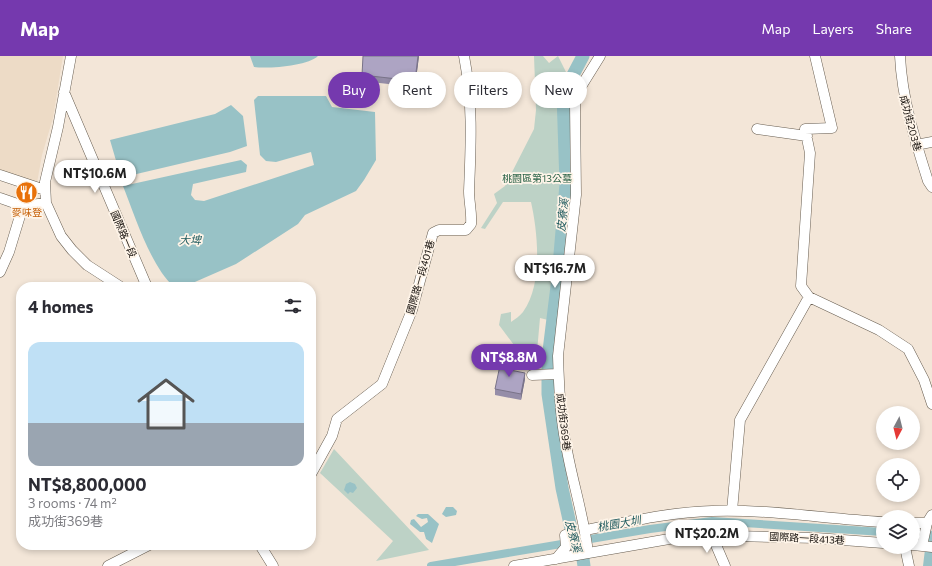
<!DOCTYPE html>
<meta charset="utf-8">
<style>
body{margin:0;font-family:Commissioner,"Noto Sans TC",sans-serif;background:#f7f7f7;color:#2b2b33;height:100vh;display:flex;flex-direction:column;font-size:15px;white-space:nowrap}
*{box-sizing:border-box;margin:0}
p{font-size:13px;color:#7c7c81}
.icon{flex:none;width:22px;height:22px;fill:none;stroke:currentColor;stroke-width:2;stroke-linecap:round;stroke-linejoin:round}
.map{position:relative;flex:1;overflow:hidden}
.panel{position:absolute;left:16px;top:226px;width:300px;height:268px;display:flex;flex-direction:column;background:#fff;border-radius:16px;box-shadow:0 2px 6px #0003}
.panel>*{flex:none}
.banner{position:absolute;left:328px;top:16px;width:380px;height:36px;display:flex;gap:8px}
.needle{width:26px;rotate:187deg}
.tools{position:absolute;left:876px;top:350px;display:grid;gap:8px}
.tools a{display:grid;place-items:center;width:44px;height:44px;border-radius:50%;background:#fff;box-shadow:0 2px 6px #0003;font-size:20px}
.price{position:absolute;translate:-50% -34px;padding:0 9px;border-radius:14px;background:#fff;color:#222;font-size:13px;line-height:26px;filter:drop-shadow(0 1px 2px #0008)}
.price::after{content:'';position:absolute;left:50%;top:24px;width:12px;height:9px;margin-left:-6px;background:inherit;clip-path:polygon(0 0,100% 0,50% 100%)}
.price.on{background:#7539ae;color:#fff}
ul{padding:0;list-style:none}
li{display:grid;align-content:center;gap:8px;height:212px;padding:0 12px}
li+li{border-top:1px solid #e1e1e2}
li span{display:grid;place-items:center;height:124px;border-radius:12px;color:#555}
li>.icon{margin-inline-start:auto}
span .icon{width:72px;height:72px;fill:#fffc;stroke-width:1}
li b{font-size:17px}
h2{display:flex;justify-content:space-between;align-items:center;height:48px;padding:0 12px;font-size:17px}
.chip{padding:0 14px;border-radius:18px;background:#fff;box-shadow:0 2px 6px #0003;font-size:14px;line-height:36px}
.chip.on{background:#7539ae;color:#fff}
header{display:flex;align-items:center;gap:24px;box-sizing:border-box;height:56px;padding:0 20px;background:#7539ae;color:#fff}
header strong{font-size:19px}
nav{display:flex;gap:22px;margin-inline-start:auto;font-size:14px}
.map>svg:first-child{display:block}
.built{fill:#eddbc6}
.green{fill:#bdd2c6}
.water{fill:#98c2c6}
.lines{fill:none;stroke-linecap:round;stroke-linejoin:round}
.canal{stroke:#98c2c6;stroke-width:8}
.river{stroke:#98c2c6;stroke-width:13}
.minor-casing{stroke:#675d50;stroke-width:11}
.minor{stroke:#fff;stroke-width:10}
.wall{fill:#958da8}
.shaded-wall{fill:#797388}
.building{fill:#ada4c3;stroke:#797388}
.labels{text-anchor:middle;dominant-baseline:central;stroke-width:3.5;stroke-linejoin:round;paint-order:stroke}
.street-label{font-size:10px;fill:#140f0b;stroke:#fef4e8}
.park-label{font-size:10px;fill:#286045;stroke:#fef4e8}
.food-label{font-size:10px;fill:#c56008;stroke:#fef4e8}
.water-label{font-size:11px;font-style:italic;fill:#1f5a5e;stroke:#fef4e8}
</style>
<header>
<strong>Map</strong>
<nav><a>Map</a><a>Layers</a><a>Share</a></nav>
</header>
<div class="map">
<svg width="932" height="510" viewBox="0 0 932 510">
<rect width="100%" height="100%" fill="#f3e6d8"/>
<!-- built -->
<path class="built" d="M0,0H63L53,62L42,99L37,127L0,115Z"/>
<!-- green -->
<path class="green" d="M534,0H543L549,7L558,0L566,16L559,39L562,129L551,249L548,264L540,262L536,307L524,310L520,297L499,269L501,258L511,256V266C515,263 520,260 523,256C543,229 538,177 531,146H503L485,173L481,172L497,147L494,138L505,130L534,73L536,54Z
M334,393L429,494L376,505L393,485L320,417Z"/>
<!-- water -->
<path class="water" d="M250,0H318C308,10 268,13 254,11Z
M258,40H326L332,51L375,56L376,104L364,124L356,135L305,159L298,168L236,208L188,229L174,231C150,209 135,160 123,130L241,104L247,109L246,116L193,128L191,139L195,144L204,145L314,109L311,96L276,106L266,105L260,99L254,44Z
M231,49L243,60L247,90L230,96L128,120L117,108L110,84L215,58Z
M350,426L355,428L357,432L353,437L350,436L348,438L344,434L346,428Z
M446,451H453L457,455L456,459L446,461L442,458Z
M418,458H428L439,468L432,487L426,483L424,476H420L410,468L411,464L414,463L421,471L428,466L427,462L422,463L416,460Z
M932,474V510H923L926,485Z"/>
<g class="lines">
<!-- canal -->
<path class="canal" d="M913,478L932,479
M431,510L650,473L712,465L883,476"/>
<!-- river -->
<path class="river" d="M583,0L563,38L566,128L558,222L548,303V338L562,432L574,486L583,503L584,510"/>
<defs>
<path id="minor" d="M71,0L58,71L45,126L46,147L61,180L72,194L87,209L121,231
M815,0L832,72L805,73L810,97L801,230L809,241L879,274L908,293L924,324L932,348
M900,0C902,43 915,84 928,125L932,131
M64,36L147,231
M757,73L807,80
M916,89L932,86
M0,119L45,134
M0,142L23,150
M0,216L9,196L23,150L46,147
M532,319L558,318
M311,418L332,380L337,363L382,328L412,254L433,177L439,174H466L471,168C472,157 469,146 469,135C471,88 473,46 464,0
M732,455L740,364L809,241
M913,467H927
M585,474C627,466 670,456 712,455C769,453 826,463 883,466
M714,479L716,489L725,510
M260,489L273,510
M913,489L932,491
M922,490L927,467L932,459
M905,491L909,510
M588,497C584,460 572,425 566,389C560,360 559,329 558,300L576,139L575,47L577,37L600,0
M556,503L566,491L565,479
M108,510L149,489
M514,510L692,479L816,482L883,487"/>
</defs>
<!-- minor casing -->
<use href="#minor" class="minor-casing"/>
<!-- minor -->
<use href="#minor" class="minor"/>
</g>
<!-- wall -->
<path class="wall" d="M419,0L415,31L362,25V19Z
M513,308L512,314L525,323L521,344L495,339V333Z"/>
<!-- shaded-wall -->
<path class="shaded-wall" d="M418,0H419L415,31V25Z
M513,302V308L510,320V314Z
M525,317V323L521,344V338Z"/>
<!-- building -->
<path class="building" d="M363,0H418L415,25L362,19Z
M502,300L513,302L510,314L525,317L521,338L495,333Z"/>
<!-- icons -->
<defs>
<symbol id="restaurant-disc" viewBox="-11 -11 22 22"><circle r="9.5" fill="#e8710a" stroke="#fef4e8"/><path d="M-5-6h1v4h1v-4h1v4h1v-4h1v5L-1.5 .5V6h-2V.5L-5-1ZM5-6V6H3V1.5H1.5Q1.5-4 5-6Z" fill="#fff"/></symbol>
</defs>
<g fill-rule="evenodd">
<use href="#restaurant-disc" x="14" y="124" width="25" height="25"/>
</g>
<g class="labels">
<!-- street labels -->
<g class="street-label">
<text transform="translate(911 67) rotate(75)">成功街203巷</text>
<text transform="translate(124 178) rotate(67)">國際路一段</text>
<text transform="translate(420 221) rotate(-74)">國際路一段401巷</text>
<text transform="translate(564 366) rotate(83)">成功街369巷</text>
<text transform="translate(807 482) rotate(3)">國際路一段413巷</text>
</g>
<!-- park labels -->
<g class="park-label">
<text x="537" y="122">桃園區第13公墓</text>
</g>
<!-- food labels -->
<g class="food-label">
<text x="27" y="156">麥味登</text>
</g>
<!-- water labels -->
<g class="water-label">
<text transform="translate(562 159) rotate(-84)">皮寮溪</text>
<text x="190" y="183">大埤</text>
<text transform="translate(619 467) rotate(-10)">桃園大圳</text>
<text transform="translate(574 480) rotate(74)">皮寮溪</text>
</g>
</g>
</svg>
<div class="tools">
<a><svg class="needle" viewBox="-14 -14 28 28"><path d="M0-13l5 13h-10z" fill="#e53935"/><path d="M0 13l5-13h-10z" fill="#7c7c81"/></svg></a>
<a><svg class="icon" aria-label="locate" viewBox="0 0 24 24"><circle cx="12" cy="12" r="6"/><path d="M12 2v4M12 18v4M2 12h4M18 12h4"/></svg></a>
<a><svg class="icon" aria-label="layers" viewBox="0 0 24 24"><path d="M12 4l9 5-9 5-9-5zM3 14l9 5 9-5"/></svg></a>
</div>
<b class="price" style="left:95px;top:138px">NT$10.6M</b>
<b class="price" style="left:555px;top:233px">NT$16.7M</b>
<b class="price on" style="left:509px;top:322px">NT$8.8M</b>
<b class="price" style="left:707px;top:498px">NT$20.2M</b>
<div class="banner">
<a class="chip on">Buy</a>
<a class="chip">Rent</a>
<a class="chip">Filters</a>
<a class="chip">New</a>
</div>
<section class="panel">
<h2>4 homes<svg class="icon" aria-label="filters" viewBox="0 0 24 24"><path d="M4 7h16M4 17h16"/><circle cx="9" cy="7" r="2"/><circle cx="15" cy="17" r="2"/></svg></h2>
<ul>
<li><span style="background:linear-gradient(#bfe0f5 65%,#9aa5b1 0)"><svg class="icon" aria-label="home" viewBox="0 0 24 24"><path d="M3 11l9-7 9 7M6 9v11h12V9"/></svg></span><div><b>NT$8,800,000</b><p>3 rooms · 74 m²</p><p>成功街369巷</p></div></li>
</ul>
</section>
</div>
